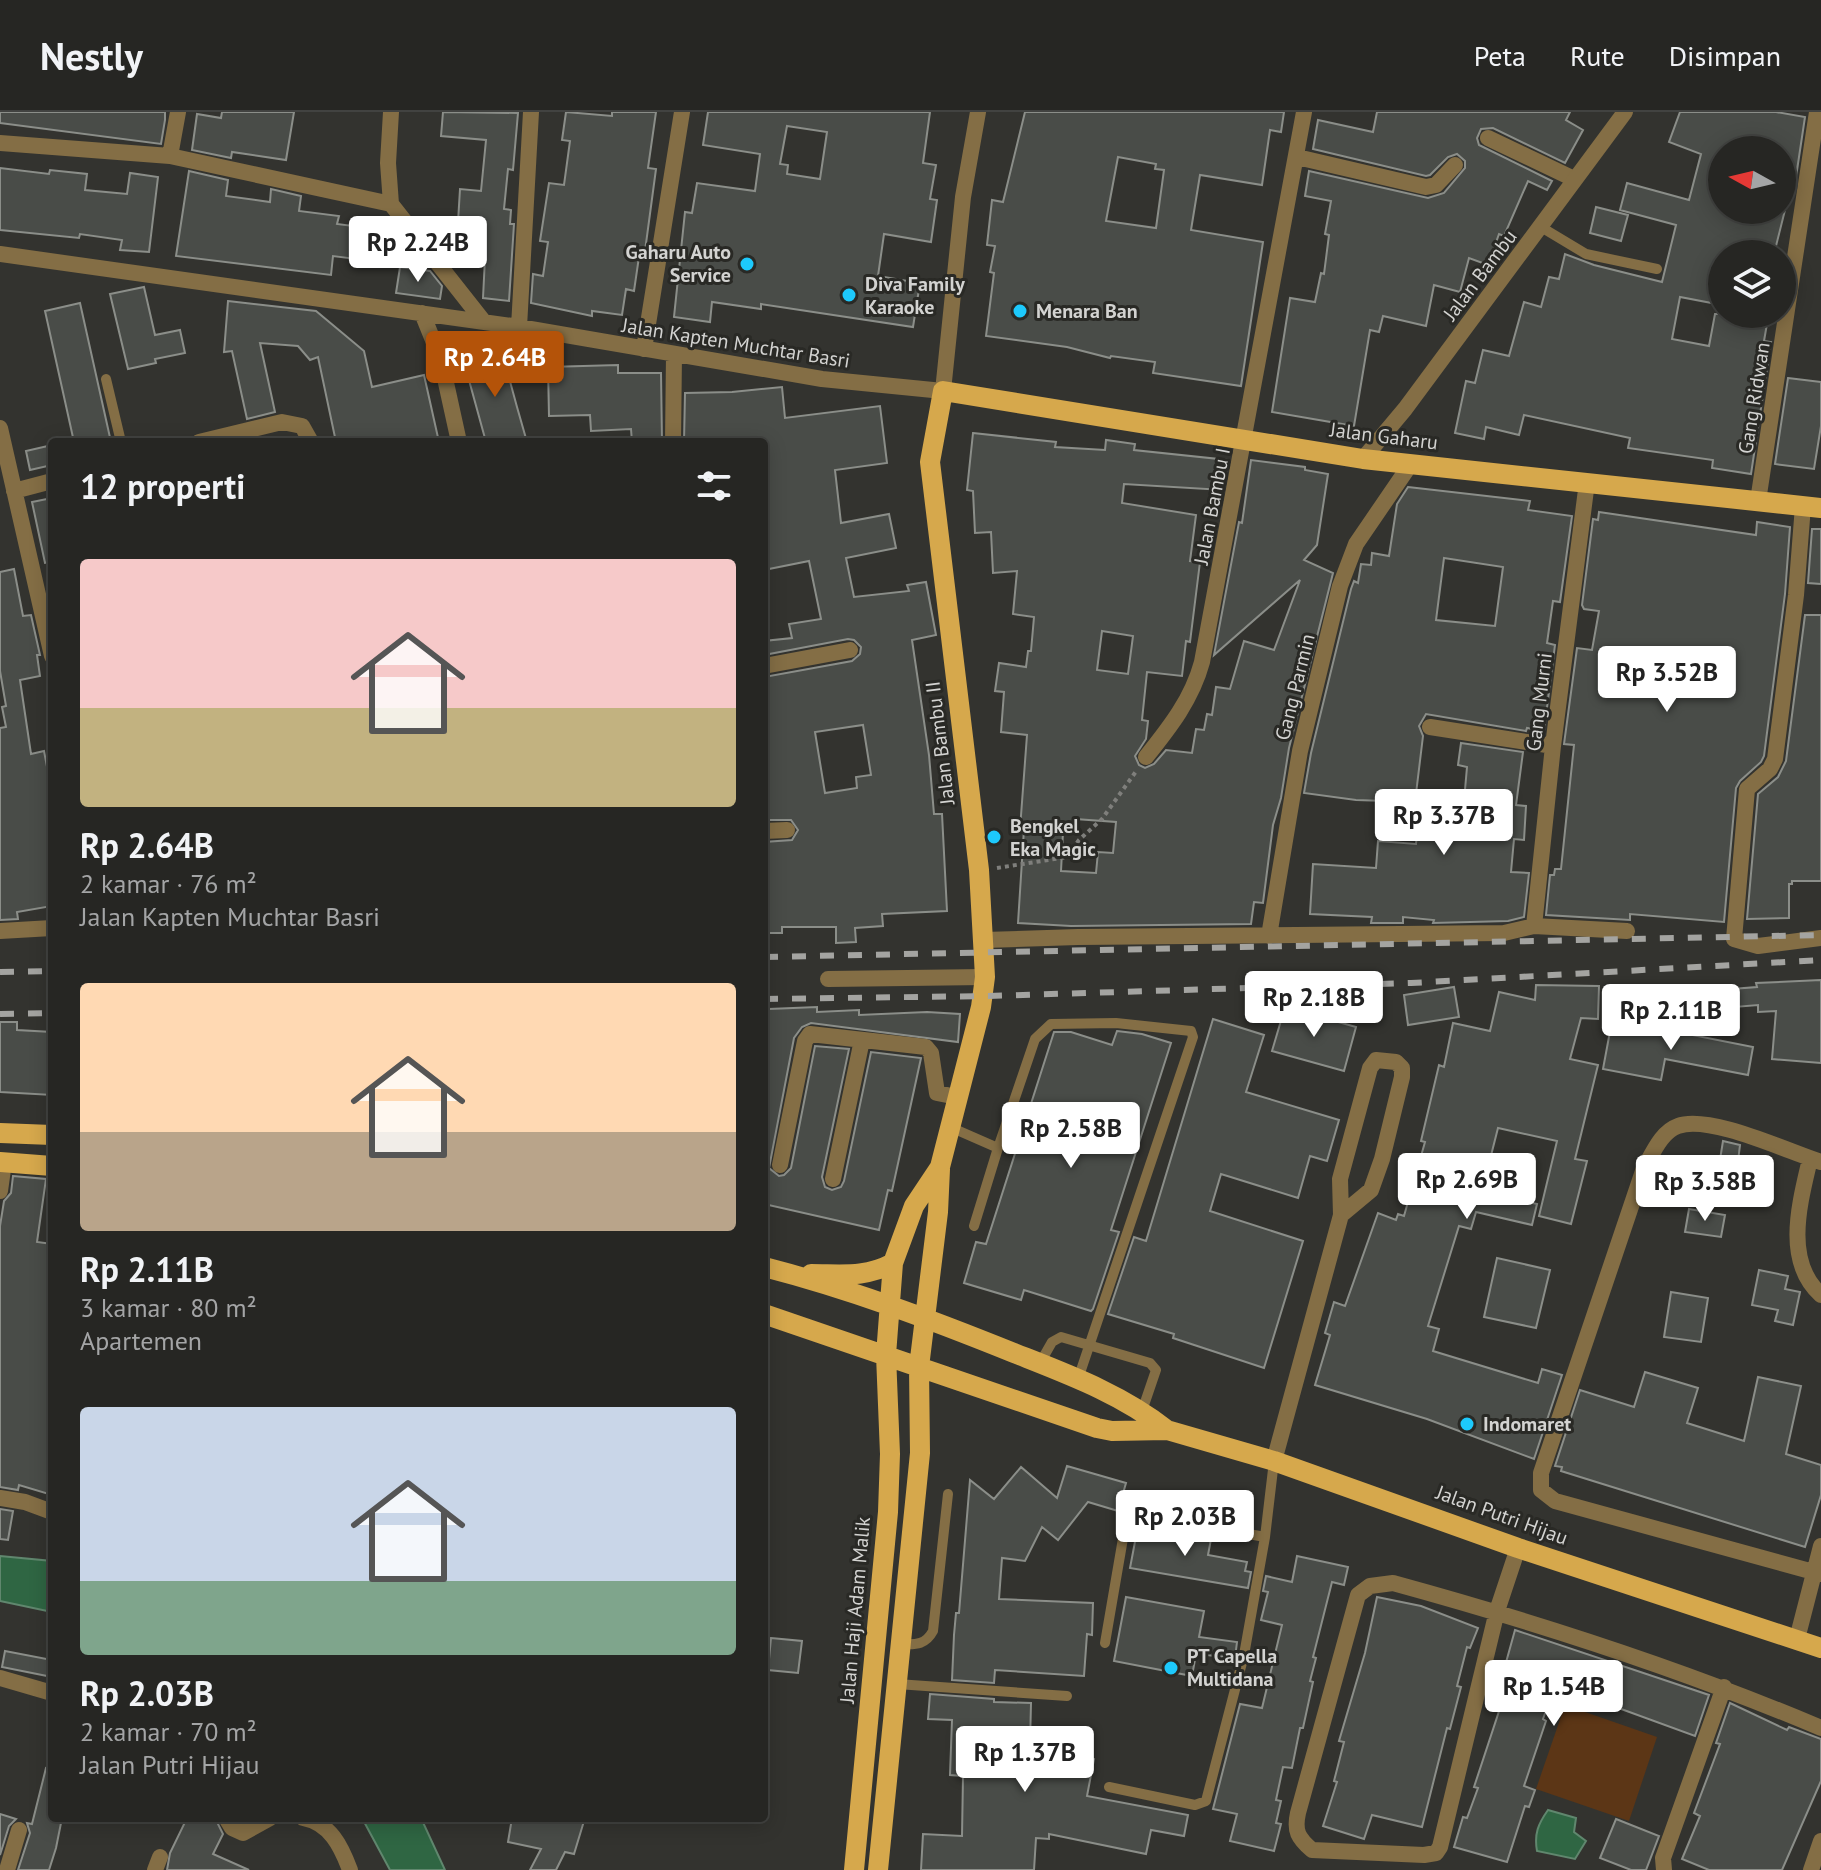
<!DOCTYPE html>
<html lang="id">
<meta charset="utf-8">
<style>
body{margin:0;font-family:"PT Sans",sans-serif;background:#2e2e2b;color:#f1f3f6;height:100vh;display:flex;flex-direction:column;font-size:30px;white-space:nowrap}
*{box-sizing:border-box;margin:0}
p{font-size:26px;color:#a4a5a6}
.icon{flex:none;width:44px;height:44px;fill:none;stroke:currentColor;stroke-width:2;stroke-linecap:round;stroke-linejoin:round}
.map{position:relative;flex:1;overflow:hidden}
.sheet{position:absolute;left:48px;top:326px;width:720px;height:1384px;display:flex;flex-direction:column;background:#262623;border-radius:8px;box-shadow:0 4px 20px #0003,0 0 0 2px #424341}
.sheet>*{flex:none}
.needle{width:52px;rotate:278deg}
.buttons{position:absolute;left:1708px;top:24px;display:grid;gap:16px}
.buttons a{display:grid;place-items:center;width:88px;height:88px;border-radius:50%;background:#262623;box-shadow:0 4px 20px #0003,0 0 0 2px #424341;font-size:40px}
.price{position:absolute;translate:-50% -68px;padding:0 18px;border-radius:8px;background:#fff;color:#222;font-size:26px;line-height:52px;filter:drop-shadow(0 2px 4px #0008)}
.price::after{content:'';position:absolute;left:50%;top:48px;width:24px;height:18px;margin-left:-12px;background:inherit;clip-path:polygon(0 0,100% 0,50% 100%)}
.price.active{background:#b45309;color:#fff}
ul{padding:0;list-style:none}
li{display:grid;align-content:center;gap:16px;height:424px;padding:0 32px}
li span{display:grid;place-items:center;height:248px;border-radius:8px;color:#555}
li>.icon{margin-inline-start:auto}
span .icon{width:144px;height:144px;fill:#fffc;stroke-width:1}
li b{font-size:34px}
h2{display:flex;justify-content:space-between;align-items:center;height:96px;padding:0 32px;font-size:34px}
header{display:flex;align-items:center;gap:48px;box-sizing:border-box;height:112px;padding:0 40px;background:#262623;border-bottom:2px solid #424341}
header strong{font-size:38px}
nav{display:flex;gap:44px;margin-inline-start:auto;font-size:28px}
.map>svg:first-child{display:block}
.green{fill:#5c3616}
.water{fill:#2f6643;stroke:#60876e;stroke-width:2}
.building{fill:#494c48;stroke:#8b8e89;stroke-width:2;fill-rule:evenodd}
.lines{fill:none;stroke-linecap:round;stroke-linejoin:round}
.path{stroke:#7f7f7c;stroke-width:4;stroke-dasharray:4 4;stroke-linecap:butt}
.service{stroke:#846e45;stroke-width:10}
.minor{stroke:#846e45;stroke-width:16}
.tertiary{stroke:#846e45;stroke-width:16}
.primary{stroke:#d6a84c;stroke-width:20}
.rail{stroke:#a4a4a1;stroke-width:6;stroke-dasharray:14 14;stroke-linecap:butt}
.poi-dot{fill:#1dc9fc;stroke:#292925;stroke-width:3}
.labels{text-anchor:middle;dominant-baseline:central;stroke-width:6;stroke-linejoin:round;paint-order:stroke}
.poi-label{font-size:20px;font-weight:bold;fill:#d3d3d1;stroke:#292925;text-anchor:start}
.street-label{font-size:20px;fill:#d3d3d1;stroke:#292925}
</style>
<header>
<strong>Nestly</strong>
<nav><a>Peta</a><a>Rute</a><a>Disimpan</a></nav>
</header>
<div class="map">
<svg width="1821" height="1758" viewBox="0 0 1821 1758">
<rect width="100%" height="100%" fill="#33332f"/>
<!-- green -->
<path class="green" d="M1565,1593L1657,1625L1629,1709L1536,1677Z"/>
<!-- water -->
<path class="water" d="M0,1444L52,1449V1500L0,1489Z
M1548,1698L1576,1706L1574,1720L1586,1729L1575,1747L1537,1739C1534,1722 1538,1712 1548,1698Z
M362,1706H421L445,1758H390Z"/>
<!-- building -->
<path class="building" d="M0,0H165V8L161,32L0,11Z
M222,0H294L286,48L232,40L231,46L192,38L197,2L221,6Z
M443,0L518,1L513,58L508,57L504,97L511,98L510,112H514L509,189L483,186L485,146L456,143L460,77L481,79L486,28L441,24Z
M566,0L612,4V0H656L648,56L656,57L645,139L640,138L634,179L626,177L622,203L592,199V204L531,191L533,162L543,164L548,130L540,129L549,71L564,73L570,29L562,28Z
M708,0H930L923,51L936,53L930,87L937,88L931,130L884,122L878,164L920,171L913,215L761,192V197L712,190L710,210L674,205L685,100L692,101L697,71L755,79L760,42L703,33ZM787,14L827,20L820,67L787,62L788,53L780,52Z
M1025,0H1284L1281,20L1270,18L1262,73L1200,63L1191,118L1263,130L1241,274L1153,261L1155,250L1111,244L1110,246L1067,235L986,224L994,161L990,160L995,134L987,133L992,88L1003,90ZM1118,45L1156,52L1155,57L1164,58L1156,116L1106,109Z
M1377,0H1570L1566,8L1583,18L1565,51L1493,16L1481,17L1477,26L1479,33L1552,69L1547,78L1528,69L1504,124L1499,122L1488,153L1469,146L1460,180L1434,173L1426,214L1383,204L1379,220L1370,218L1354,314L1272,300L1290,186L1315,190L1321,161L1324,162L1329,123L1325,122L1331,89L1305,84L1309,59L1428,86L1444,81L1465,56V49L1457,42L1448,45L1430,63L1426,64L1313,37L1318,8L1373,20Z
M1680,0H1776L1805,5L1796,65L1782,63V38H1722V98H1785L1774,142H1722V193L1680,185L1672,227L1709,234L1715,202H1744L1768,206L1764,229L1771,230L1751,362L1712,356L1713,348L1628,336L1630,326L1524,303L1519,323L1486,315L1484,327L1455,321L1466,269L1475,271L1483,238L1509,244L1524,190L1541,195L1549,165L1559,167L1565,142L1594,153L1662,170L1676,113L1620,98L1627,71L1689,88L1701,42L1669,30Z
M0,56L49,62L50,58L87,62L85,78L127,82L130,61L158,65L149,140L120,138L122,128L80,122L79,126L0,118Z
M189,59L228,68L226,84L270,90L271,77L301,84L299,99L339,104L337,112L392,119L388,151L333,144L331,163L176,144Z
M1596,95L1628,103L1621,129L1590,121Z
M400,155L430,159L442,174L440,187L396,181Z
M144,175L155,223L180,218L185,241L155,247L156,251L128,257L110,182Z
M228,189L316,199L364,239L372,275L424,263L439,330H378L377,326L361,330H336L318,245L310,248L298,234L260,231L275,300L247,307L232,239L224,240Z
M80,191L111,330H74L45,199Z
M502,240L517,295L527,330H486L464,250Z
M618,253V261H661L662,330H632L631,317L591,319L590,303L549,304L548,255Z
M1788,266L1821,270V314L1814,357L1775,352Z
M782,275L785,306L880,294L887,351L835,358L841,411L889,402L896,436L846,446L854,485L909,479L907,473L926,470L936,523L912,528L929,643L934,702H942L947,799L882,802L883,814L855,816L856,830L836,831V815H782V821H764V730L792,728L798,718L791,708H764V565L852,549L860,542L861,535L854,528L848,527L764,543V529L792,526L789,512L821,507L809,449L764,458V330H684L685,281L732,280ZM863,613L871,663L856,665L857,676L825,681L815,620Z
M973,321L1056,330L1055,335L1105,338L1106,328L1135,332L1134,338L1228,348L1223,378L1124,372L1122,391L1196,403L1190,449L1200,450L1190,530L1186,529L1182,564L1147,560L1142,608L1148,609L1146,627L1135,644L1139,653L1145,656L1154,652L1166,638L1192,641L1196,617L1204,618L1207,602L1212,603L1216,575L1230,577L1244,529L1274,538L1300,468L1214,543L1239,410L1242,411L1251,348L1305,355V358L1328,362L1317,433L1304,448L1333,461L1289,636L1281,686L1273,713L1263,791L1254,790L1251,812L1071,814L1018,811L1024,717H1020L1027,623L1001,620L1004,580L995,579L999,551L1026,555L1028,539H1031L1034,505L1013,502L1017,459L993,461L991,420L975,421L973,379L967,378ZM1102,519L1133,524L1128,562L1097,558ZM1075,707L1116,710L1113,741L1098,740L1096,761L1061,759L1063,720L1074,721Z
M52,333V353L30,358L26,339Z
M1408,375L1530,389L1528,398L1572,404L1560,490L1553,489L1547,531L1555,533L1544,619L1527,616L1526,619L1426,602L1419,614L1423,624L1415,690L1356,688L1304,681L1311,641L1351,477L1354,469L1358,471L1361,452L1371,453L1372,441L1389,444L1397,392ZM1444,446L1503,455L1495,514L1436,508Z
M52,386V450L45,451L32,390Z
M1599,400L1756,423L1757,410L1790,415L1785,482L1764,644L1761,650L1740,669L1736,676L1724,810L1630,802V808L1546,803L1550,763H1554L1555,757H1561L1574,633L1564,632L1577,536L1592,538L1599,499L1584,497L1582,493L1593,407L1598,408Z
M1812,417H1821V472L1808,471Z
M14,457L23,504L31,503L40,543H37L40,564L20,568L31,642L44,639L52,681V794L17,800L18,807L0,808V616L6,615L2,595L6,594L0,559V460Z
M1805,503H1821V769H1792V772H1789V806L1747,807L1758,682L1778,665L1786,649Z
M1461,631L1523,640L1516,693L1526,694L1524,728L1514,727L1511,760L1529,761L1524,805L1508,809L1433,811L1434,808L1403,805V811H1371L1372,805L1310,802L1313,752L1376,756L1378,729L1416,732L1417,722H1424L1427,686L1464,689L1467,655L1458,653Z
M1821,868V951L1772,947L1776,899L1758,900V893L1637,903L1636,881L1679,878V881L1757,875L1756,871Z
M1536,873L1599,874L1598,907L1581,906L1570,947L1598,953L1575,1047L1587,1049L1571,1112L1539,1104L1557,1029L1498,1016L1482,1079L1537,1092L1532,1113L1476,1100L1471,1117L1459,1114L1428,1214L1439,1217L1433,1239L1538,1271L1542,1257L1562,1263L1534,1347L1427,1307L1315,1273L1330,1223L1325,1221L1334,1190L1345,1194L1378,1101L1396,1108L1398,1102L1404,1104L1425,1030L1421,1029L1439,953L1444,955L1453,911L1490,919L1499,880L1535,888Z
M1454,875L1459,905L1408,913L1404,883Z
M817,895V900L859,898V903L927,900L960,902L958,930L811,911L802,915L794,926L769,1056L779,1064L784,1063L791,1056L815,934L849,937L822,1065L825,1075L832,1078L841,1075L844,1069L871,940L921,946L892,1079L888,1078L879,1118L764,1092V904H769V897Z
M1285,895L1356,915L1344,959L1272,939Z
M1213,907L1264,923L1246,980L1339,1008L1327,1049L1310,1044L1298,1086L1221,1062L1210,1099L1303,1129L1264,1256L1173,1226L1174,1222L1108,1202L1134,1125L1146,1129Z
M0,910H17V918L52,920V983L0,980Z
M1637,912L1753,935L1748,963L1665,947L1661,968L1603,957L1611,914L1637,919Z
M1117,919L1142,922L1171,931L1111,1118L1119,1120L1093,1197L1091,1199L1024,1178L1021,1188L964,1171L976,1130L986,1132L1054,920H1071L1112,933Z
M1723,1029L1740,1033L1737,1057L1719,1054Z
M13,1064L46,1067L37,1130L52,1132V1383L19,1373L18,1378L0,1375V1114L4,1089L11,1081Z
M1689,1097L1725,1103L1721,1125L1685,1120Z
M1497,1146L1550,1158L1536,1216L1484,1205Z
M1759,1158L1788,1164L1785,1177L1800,1180L1793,1213L1775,1209L1778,1198L1752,1193Z
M1671,1180L1708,1186L1701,1230L1664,1225Z
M1645,1260L1698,1276L1687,1311L1744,1329L1758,1265L1801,1274L1786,1342L1821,1353V1383L1805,1435L1561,1359L1562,1355L1555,1354L1580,1278L1634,1295Z
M1067,1354L1126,1371L1118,1399L1088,1390L1058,1428L1042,1415L1025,1449L1002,1446L999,1487L1093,1491L1092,1523L1087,1522L1084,1564L995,1558L994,1571L952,1568L954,1523L956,1501H959L970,1368L994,1387L1021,1355L1057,1386Z
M0,1397L13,1399L8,1428L0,1427Z
M1138,1414L1211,1427L1208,1443L1247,1450L1245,1459L1251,1460L1248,1476L1130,1456Z
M1297,1444L1348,1455L1344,1473L1332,1470L1313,1545L1316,1546L1310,1569L1313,1570L1303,1616H1300L1292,1656L1283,1655L1276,1688L1281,1689L1276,1711L1281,1712L1274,1739L1230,1729L1237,1702L1213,1697L1240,1592L1262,1596L1282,1513L1261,1508L1268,1480L1263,1479L1266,1464L1292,1470Z
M1126,1485L1204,1499L1199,1525L1237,1530L1235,1546L1196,1542L1192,1564L1114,1549Z
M1377,1485L1421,1494L1478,1516L1470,1536L1467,1535L1457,1574L1461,1575L1450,1617L1447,1616L1422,1715L1372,1703L1364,1727L1323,1714L1337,1670L1334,1669L1344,1630L1339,1629L1365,1541Z
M1515,1518L1709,1583L1695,1624L1591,1586V1589L1554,1576L1543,1607L1546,1609L1524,1674L1535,1678L1529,1695L1525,1694L1507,1750L1454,1735L1463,1705L1467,1706L1478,1676L1474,1675L1504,1584L1494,1580L1503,1554H1505Z
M771,1526L802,1529L798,1561L768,1558Z
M5,1539L52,1548V1565L2,1555Z
M930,1582L994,1587V1590L1031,1591L1030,1632L1079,1634L1078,1645L1094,1647L1087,1684L1188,1703L1184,1724L1151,1718L1146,1742L1049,1722V1727L1036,1726L1034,1758H921L923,1722L962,1724L963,1664L950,1663L952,1608L928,1607Z
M1730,1591L1787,1618L1789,1615L1821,1627V1669L1782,1758H1709L1682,1747L1700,1704L1694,1701L1720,1632L1716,1631Z
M46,1656L52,1657V1706H62L56,1736L49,1758H18L30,1721L27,1711L32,1712Z
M0,1702L16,1707L9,1714L0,1743Z
M187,1706L216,1708L223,1722L213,1742L249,1758H167L170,1741Z
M512,1706H574L584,1709L574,1742L565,1740L556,1758H530L541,1737L508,1730Z
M1616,1707L1659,1724L1646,1758H1631L1600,1746Z"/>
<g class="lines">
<!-- path -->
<path class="path" d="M997,756L1067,745L1079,728L1102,707L1137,658"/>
<!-- service -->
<path class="service" d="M1541,115L1586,142L1657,157
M106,267L121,330
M950,1015L998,1036L1035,927L1051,912L1116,911L1191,919L1193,925L1078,1267
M974,1114L998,1036
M1040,1251L1052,1230L1061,1225L1150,1251L1156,1258L1142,1299
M1105,1531L1126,1409L1134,1401L1265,1425L1274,1349
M902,1532C917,1533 926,1532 933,1519L948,1382
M897,1572L1067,1584
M1109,1675L1195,1693L1206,1689L1244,1543L1265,1425"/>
<!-- minor -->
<path class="minor" d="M391,0L388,51L391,92
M1488,26L1574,67
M0,31L170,44L391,92L484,210
M170,44L178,0
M1297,45L1426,75L1436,73L1455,53
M0,142L519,215L822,267L943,279
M422,201L441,248L459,330
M519,215L531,0
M644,237L682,0
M0,316L52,544
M199,330L282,310L302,314L311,330
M673,330L674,242
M14,379L52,369
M1758,389L1817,0
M1803,394L1796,483L1775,647L1770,657L1747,677L1734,827L1758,834L1821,826
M764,554L850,538
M1430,615L1553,634
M1146,645C1170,615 1192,587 1202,550L1304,0
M764,719L787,718
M1534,814L1553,634L1587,370
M0,819L52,816
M1269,824L1300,639L1340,474L1356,432L1410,353
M984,828L1078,825L1504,821L1534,814L1627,819
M828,867L985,865
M1810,1047C1800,1090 1783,1149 1821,1183
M1821,1050C1789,1040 1709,1002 1678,1014C1661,1020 1653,1041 1644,1056L1541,1361V1378L1555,1389L1821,1462
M780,1053L805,929L810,922L926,935L931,941L937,981L957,985
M833,1067L862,928
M0,1079L4,1050
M1274,1349L1341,1103L1340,1067L1370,956L1376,948L1396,950L1402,956V965L1382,1047L1371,1078L1341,1103
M0,1386L25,1390L52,1400
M1518,1436L1497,1499L1440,1735L1436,1741L1424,1743L1312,1738C1298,1726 1294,1719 1298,1701L1358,1483L1370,1474L1393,1471C1539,1511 1682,1557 1821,1616
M1797,1527L1821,1434
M0,1566L52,1581
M226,1706L232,1716L243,1721L270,1706
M303,1706C330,1711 341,1734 350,1758
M7,1758L19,1718
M155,1758L160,1745
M1664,1758L1663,1746L1724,1575
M1811,1758L1821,1729"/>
<!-- tertiary -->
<path class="tertiary" d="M943,279L963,85L978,0
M1363,347L1405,297L1625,0"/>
<!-- primary -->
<path class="primary" d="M0,1021L52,1023
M0,1050L52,1054
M764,1155C850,1177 932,1208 1014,1241C1067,1262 1122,1282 1167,1318
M811,1162C842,1162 865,1166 893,1151
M764,1202L1097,1316L1112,1319L1167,1318L1274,1349L1518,1436L1821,1536
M854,1758L888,1400L890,1342L886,1243L893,1151L914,1094L940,1055L981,895L985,865L979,758L930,350L943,279L1363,347L1821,396
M878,1758L920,1341L919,1255L938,1100L940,1057"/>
<!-- rail -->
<path class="rail" d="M764,845L1821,823
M0,860L52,859
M764,887L988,884L1411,871L1821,848
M0,902L52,901"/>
</g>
<!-- markers -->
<g class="poi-dot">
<circle cx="747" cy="152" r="8"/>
<circle cx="849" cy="183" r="8"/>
<circle cx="1020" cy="199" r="8"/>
<circle cx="994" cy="725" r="8"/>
<circle cx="1467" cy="1312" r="8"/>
<circle cx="1171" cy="1556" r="8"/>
</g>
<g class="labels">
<!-- poi labels -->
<g class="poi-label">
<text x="731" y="140" text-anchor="end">Gaharu Auto<tspan x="731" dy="23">Service</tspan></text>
<text x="865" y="172">Diva Family<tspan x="865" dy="23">Karaoke</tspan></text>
<text x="1036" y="199">Menara Ban</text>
<text x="1010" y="714">Bengkel<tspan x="1010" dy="23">Eka Magic</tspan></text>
<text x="1483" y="1312">Indomaret</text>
<text x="1187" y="1544">PT Capella<tspan x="1187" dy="23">Multidana</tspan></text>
</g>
<!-- street labels -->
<g class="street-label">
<text transform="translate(1480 163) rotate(-53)">Jalan Bambu</text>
<text transform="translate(736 231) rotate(9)">Jalan Kapten Muchtar Basri</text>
<text transform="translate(1754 286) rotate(-81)">Gang Ridwan</text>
<text transform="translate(1384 324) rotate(7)">Jalan Gaharu</text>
<text transform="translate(1212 394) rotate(-79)">Jalan Bambu I</text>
<text transform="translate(1295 575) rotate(-76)">Gang Parmin</text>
<text transform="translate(1539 590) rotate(-83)">Gang Murni</text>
<text transform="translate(940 631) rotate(-97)">Jalan Bambu II</text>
<text transform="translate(1502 1403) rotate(20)">Jalan Putri Hijau</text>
<text transform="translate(855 1498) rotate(-85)">Jalan Haji Adam Malik</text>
</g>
</g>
</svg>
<div class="buttons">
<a><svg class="needle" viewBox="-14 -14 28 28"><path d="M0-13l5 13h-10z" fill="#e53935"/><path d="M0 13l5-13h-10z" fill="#a4a5a6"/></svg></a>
<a><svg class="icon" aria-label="layers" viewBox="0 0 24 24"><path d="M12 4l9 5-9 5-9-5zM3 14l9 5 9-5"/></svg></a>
</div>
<b class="price" style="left:418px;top:172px">Rp 2.24B</b>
<b class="price active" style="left:495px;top:287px">Rp 2.64B</b>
<b class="price" style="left:1667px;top:602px">Rp 3.52B</b>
<b class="price" style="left:1444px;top:745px">Rp 3.37B</b>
<b class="price" style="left:1314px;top:927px">Rp 2.18B</b>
<b class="price" style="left:1671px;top:940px">Rp 2.11B</b>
<b class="price" style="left:1071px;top:1058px">Rp 2.58B</b>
<b class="price" style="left:1467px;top:1109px">Rp 2.69B</b>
<b class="price" style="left:1705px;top:1111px">Rp 3.58B</b>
<b class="price" style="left:1185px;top:1446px">Rp 2.03B</b>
<b class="price" style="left:1554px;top:1616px">Rp 1.54B</b>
<b class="price" style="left:1025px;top:1682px">Rp 1.37B</b>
<section class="sheet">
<h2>12 properti<svg class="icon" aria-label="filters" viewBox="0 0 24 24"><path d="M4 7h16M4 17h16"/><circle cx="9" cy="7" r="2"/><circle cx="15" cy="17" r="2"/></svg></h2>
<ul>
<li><span style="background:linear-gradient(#f6c9c9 60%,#c2b280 0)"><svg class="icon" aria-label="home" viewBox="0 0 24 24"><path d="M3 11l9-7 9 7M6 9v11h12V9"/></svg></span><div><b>Rp 2.64B</b><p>2 kamar · 76 m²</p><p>Jalan Kapten Muchtar Basri</p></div></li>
<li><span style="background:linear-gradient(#ffd9b3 60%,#b9a48a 0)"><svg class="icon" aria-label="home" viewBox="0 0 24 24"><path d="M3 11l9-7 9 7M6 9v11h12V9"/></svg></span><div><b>Rp 2.11B</b><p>3 kamar · 80 m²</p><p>Apartemen</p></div></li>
<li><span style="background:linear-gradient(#c9d6e8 70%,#7fa58c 0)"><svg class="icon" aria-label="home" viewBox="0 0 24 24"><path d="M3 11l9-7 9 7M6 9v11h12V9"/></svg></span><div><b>Rp 2.03B</b><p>2 kamar · 70 m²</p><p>Jalan Putri Hijau</p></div></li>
</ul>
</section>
</div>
